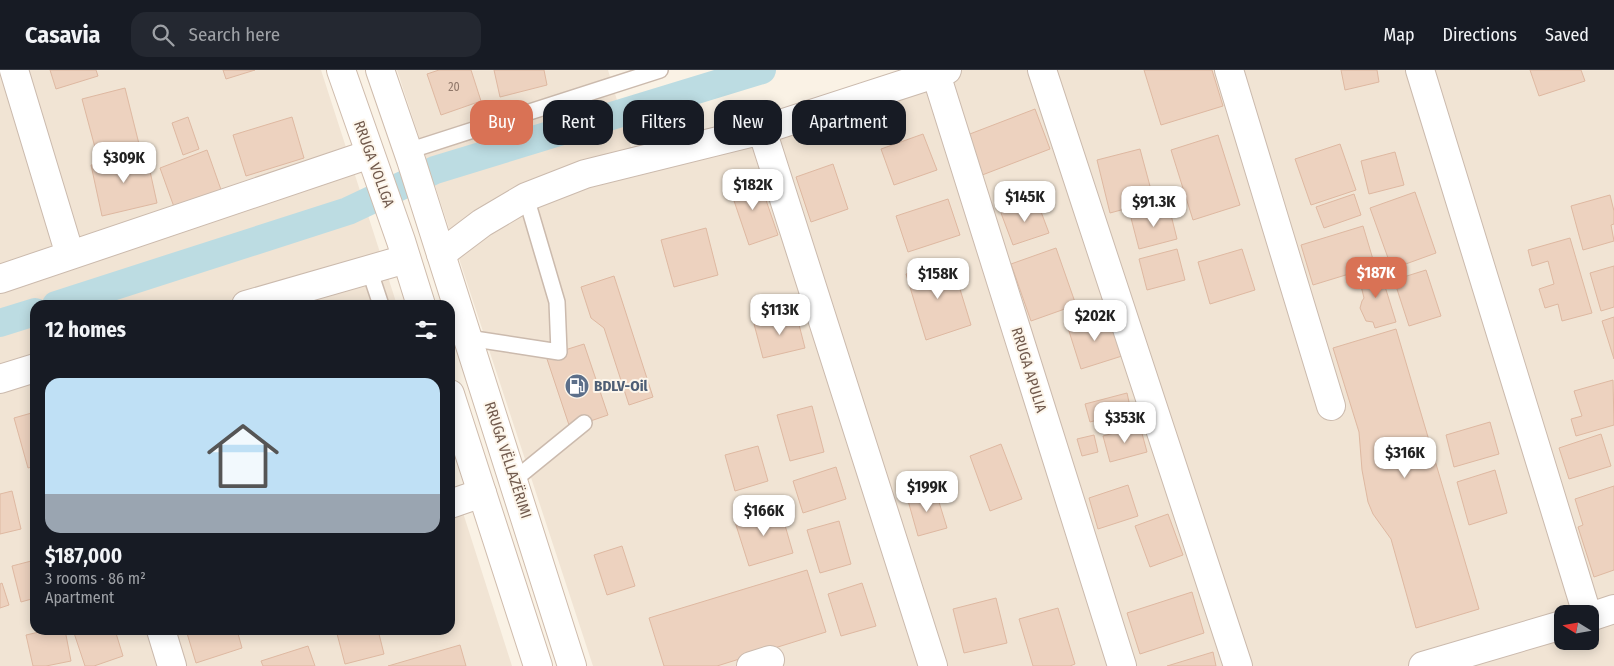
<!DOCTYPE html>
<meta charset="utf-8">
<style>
body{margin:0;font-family:"Fira Sans Condensed",sans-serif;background:#242831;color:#f1f3f6;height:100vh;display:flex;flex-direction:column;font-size:19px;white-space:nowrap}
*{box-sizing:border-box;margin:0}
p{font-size:16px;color:#9ea1a6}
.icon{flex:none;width:28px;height:28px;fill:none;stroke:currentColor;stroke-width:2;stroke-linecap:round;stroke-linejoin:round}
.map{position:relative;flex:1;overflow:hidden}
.drawer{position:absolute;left:30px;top:230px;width:425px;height:335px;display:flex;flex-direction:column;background:#171b24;border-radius:15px;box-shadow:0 2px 12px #0003}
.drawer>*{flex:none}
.guide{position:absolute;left:470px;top:30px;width:475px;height:45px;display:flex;gap:10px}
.needle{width:32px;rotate:281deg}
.tools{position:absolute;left:1554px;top:535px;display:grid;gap:10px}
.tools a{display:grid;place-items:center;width:45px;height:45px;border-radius:10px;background:#171b24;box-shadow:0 2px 12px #0003;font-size:25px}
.price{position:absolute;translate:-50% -42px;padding:0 11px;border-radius:10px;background:#fff;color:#222;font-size:16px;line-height:32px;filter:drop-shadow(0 1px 2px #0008)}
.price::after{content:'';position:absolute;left:50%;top:30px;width:15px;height:11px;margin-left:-8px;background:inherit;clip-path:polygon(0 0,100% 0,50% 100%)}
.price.current{background:#d97255;color:#fff}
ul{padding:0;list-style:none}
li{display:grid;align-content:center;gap:10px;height:265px;padding:0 15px}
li+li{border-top:1px solid #363941}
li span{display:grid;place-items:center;height:155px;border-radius:15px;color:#555}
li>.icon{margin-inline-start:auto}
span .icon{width:90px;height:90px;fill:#fffc;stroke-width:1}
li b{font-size:21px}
h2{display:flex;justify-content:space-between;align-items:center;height:60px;padding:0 15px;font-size:21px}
.pill{padding:0 18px;border-radius:15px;background:#171b24;box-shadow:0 2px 12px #0003;font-size:18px;line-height:45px}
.pill.current{background:#d97255;color:#fff}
header{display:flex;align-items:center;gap:30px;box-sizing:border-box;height:70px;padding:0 25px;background:#171b24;border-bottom:1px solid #363941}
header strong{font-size:24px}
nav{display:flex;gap:28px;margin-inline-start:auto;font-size:18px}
.search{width:350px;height:45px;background:#242831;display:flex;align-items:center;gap:12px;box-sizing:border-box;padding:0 18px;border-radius:15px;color:#9ea1a6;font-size:19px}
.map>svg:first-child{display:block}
.residential{fill:#f1e4d4;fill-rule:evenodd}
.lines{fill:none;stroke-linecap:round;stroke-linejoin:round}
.canal{stroke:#bcdce2;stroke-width:28}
.building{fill:#edd2bf;stroke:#deb8a1}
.service-casing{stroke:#cbbaad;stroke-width:18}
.minor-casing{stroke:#cbbaad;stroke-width:30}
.tertiary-casing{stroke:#cbbaad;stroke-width:30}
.secondary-casing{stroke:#cfbcad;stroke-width:30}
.service{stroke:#fff;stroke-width:15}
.minor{stroke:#fff;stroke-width:28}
.tertiary{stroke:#fff;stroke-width:28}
.secondary{stroke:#fff;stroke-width:28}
.labels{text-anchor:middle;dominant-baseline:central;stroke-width:4;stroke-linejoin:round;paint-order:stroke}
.number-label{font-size:12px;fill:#90786a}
.street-label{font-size:15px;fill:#715a4d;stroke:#fdf6eb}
.service-label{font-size:15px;font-weight:bold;fill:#4e5e75;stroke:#fdf6eb;text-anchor:start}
</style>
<header>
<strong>Casavia</strong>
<div class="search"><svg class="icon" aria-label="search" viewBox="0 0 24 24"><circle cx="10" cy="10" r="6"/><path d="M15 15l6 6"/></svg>Search here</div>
<nav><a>Map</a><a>Directions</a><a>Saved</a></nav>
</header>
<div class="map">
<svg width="1614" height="596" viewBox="0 0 1614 596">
<rect width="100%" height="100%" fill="#faf2e5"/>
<!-- residential -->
<path class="residential" d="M0,0H321L397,235H35V560H450V402L512,596H0Z
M397,0H608L636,94L937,0H1614V596H593ZM1562,544H1590V571H1562Z"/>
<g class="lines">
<!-- canal -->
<path class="canal" d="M56,235L348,141L435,100L762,0
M0,253L35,242"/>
</g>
<!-- building -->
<path class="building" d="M50,0H96L98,6L56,19Z
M223,0H255L226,9Z
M439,0H471L481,31L441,45L427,4Z
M494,0H544L547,15L500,27Z
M1144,0H1212L1223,36L1161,55Z
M1341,0H1377L1379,12L1345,20Z
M1530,0H1581L1585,11L1539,26Z
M125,18L139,74L97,85L82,29Z
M1035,39L1050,79L977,107L962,67Z
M188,47L199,79L183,85L172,53Z
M292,47L304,88L246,106L233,65Z
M923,64L937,100L894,115L881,79Z
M1218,65L1240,135L1193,150L1171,80Z
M1340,74L1356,120L1311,135L1295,89Z
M1140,79L1154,131L1110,143L1097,90Z
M207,80L225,131L178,148L160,98Z
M1395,82L1404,115L1369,124L1361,91Z
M146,83L157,133L102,146L91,95Z
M833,94L848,139L811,152L796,107Z
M758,107L778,165L749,175L729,116Z
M1415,122L1436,183L1392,199L1370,138Z
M1354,124L1361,145L1324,158L1316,137Z
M1610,125L1614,141V154L1611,155L1614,171L1583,180L1571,136Z
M948,129L960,165L908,182L896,146Z
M1037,131L1049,163L1013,175L1001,143Z
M1169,137L1177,169L1139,179L1131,148Z
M1363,156L1375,196L1313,215L1301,175Z
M706,158L718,205L674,217L661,170Z
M1570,168L1592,243L1562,251L1558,234L1545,238L1539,219L1554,214L1548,191L1532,196L1528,180Z
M1056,178L1076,235L1031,251L1011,194Z
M1177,179L1185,210L1147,220L1139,189Z
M1242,179L1255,220L1210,234L1198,192Z
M951,190L971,255L926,270L906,204Z
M1614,196V237L1601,241L1590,203Z
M1379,197L1396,252L1375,258L1373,252L1366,251L1360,238L1362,231L1364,228L1358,204Z
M1426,200L1441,246L1409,256L1394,210Z
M614,206L653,327L629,335L604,258L591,248L581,217Z
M796,243L805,278L763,288L754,254Z
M1110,245L1122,286L1081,299L1068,258Z
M1614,247V289L1602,251Z
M1396,259L1479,539L1416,558L1391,469L1373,444L1368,432L1362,400L1359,362L1333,278Z
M584,274L608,345L570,358L546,286Z
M1613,310L1614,355L1576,366L1571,349L1582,346L1574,321Z
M1127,323L1131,341L1090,352L1085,334Z
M812,336L824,382L790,391L777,345Z
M35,342V396L28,398L14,348Z
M1490,352L1499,384L1454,397L1446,365Z
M1140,356L1147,382L1110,392L1103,366Z
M1601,364L1611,396L1569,409L1559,378Z
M1094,365L1098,382L1082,386L1077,369Z
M1001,374L1022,429L990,441L970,386Z
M758,376L768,411L735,421L725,385Z
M836,397L846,429L803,443L793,411Z
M1495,400L1507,443L1469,455L1457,412Z
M1128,415L1138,446L1098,459L1089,428Z
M1614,416V500L1594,507L1578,457L1583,455L1575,429Z
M935,419L947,458L918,466L907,427Z
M12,421L21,459L0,464V424Z
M780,438L793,483L749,496L735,452Z
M1168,444L1183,485L1150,497L1135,456Z
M839,451L851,494L820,503L807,460Z
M622,476L635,516L607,525L594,485Z
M35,490V528L21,532L12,496Z
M807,500L826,562L717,596H664L649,548Z
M2,513L9,535L0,538V514Z
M862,513L876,556L841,566L828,524Z
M1192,522L1204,563L1140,584L1127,543Z
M996,528L1007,573L964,583L953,539Z
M1058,538L1075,594L1070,596H1033L1019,549Z
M48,560H65L71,591L46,596H33L26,565Z
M73,560H115L123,586L94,596H85Z
M186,560H237L242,578L196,593Z
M336,560H378L384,584L345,594Z
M460,575L466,596H388Z
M308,576L315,596H263L261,591Z
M1213,582L1216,596H1167Z"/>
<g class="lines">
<defs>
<path id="service" d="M408,81L660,0
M369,199L381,235
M468,268L559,282L557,232L526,127
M514,410L584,353"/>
<path id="minor" d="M14,0L70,185
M1042,0L1238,596
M1229,0L1331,336
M1420,0L1587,544
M936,4L1122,596
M762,60L933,596
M441,184L482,153L526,127L585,104L762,60L947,0
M0,209L370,84
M450,434L482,423
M1590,547L1614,539
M161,560L172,596
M751,596L770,590
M1423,596L1562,555"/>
<path id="tertiary" d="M246,235L406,189
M0,309L35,298"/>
<path id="secondary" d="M341,0L401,171L421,235
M380,0L411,90L572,596
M450,324L538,596"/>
</defs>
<!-- service casing -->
<use href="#service" class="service-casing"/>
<!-- minor casing -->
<use href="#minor" class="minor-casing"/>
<!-- tertiary casing -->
<use href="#tertiary" class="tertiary-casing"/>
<!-- secondary casing -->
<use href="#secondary" class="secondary-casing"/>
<!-- service -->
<use href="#service" class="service"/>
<!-- minor -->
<use href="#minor" class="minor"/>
<!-- tertiary -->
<use href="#tertiary" class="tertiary"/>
<!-- secondary -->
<use href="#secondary" class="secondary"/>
</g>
<!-- icons -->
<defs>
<symbol id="fuel-disc" viewBox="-11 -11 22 22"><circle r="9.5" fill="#5c6f8a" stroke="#fdf6eb"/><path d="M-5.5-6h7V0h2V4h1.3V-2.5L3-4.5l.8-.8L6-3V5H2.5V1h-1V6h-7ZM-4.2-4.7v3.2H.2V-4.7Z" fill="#fff"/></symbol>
</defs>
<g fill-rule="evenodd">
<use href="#fuel-disc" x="563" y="302" width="28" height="28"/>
</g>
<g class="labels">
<!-- number labels -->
<g class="number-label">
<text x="454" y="17">20</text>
</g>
<!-- street labels -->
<g class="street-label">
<text transform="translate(374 94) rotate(70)">RRUGA VOLLGA</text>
<text transform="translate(1029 300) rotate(73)">RRUGA APULIA</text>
<text transform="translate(508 390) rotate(72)">RRUGA VËLLAZËRIMI</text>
</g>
<!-- service labels -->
<g class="service-label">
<text x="594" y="316">BDLV-Oil</text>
</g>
</g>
</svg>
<div class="tools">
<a><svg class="needle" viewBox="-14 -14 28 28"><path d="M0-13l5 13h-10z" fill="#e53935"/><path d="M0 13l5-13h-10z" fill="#9ea1a6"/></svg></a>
</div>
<b class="price" style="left:124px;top:114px">$309K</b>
<b class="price" style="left:753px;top:141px">$182K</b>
<b class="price" style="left:1025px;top:153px">$145K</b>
<b class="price" style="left:1154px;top:158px">$91.3K</b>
<b class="price current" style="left:1376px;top:229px">$187K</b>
<b class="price" style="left:938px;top:230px">$158K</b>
<b class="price" style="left:780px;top:266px">$113K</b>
<b class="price" style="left:1095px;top:272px">$202K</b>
<b class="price" style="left:1125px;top:374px">$353K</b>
<b class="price" style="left:1405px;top:409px">$316K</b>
<b class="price" style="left:927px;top:443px">$199K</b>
<b class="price" style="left:764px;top:467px">$166K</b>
<div class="guide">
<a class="pill current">Buy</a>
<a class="pill">Rent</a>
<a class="pill">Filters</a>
<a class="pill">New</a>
<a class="pill">Apartment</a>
</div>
<section class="drawer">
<h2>12 homes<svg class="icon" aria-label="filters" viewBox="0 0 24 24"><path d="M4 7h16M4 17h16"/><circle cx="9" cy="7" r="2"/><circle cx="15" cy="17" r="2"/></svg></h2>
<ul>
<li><span style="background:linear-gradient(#bfe0f5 75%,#9aa5b1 0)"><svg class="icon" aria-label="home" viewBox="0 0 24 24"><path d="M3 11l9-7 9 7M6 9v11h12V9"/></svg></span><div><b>$187,000</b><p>3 rooms · 86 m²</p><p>Apartment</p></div></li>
</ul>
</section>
</div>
